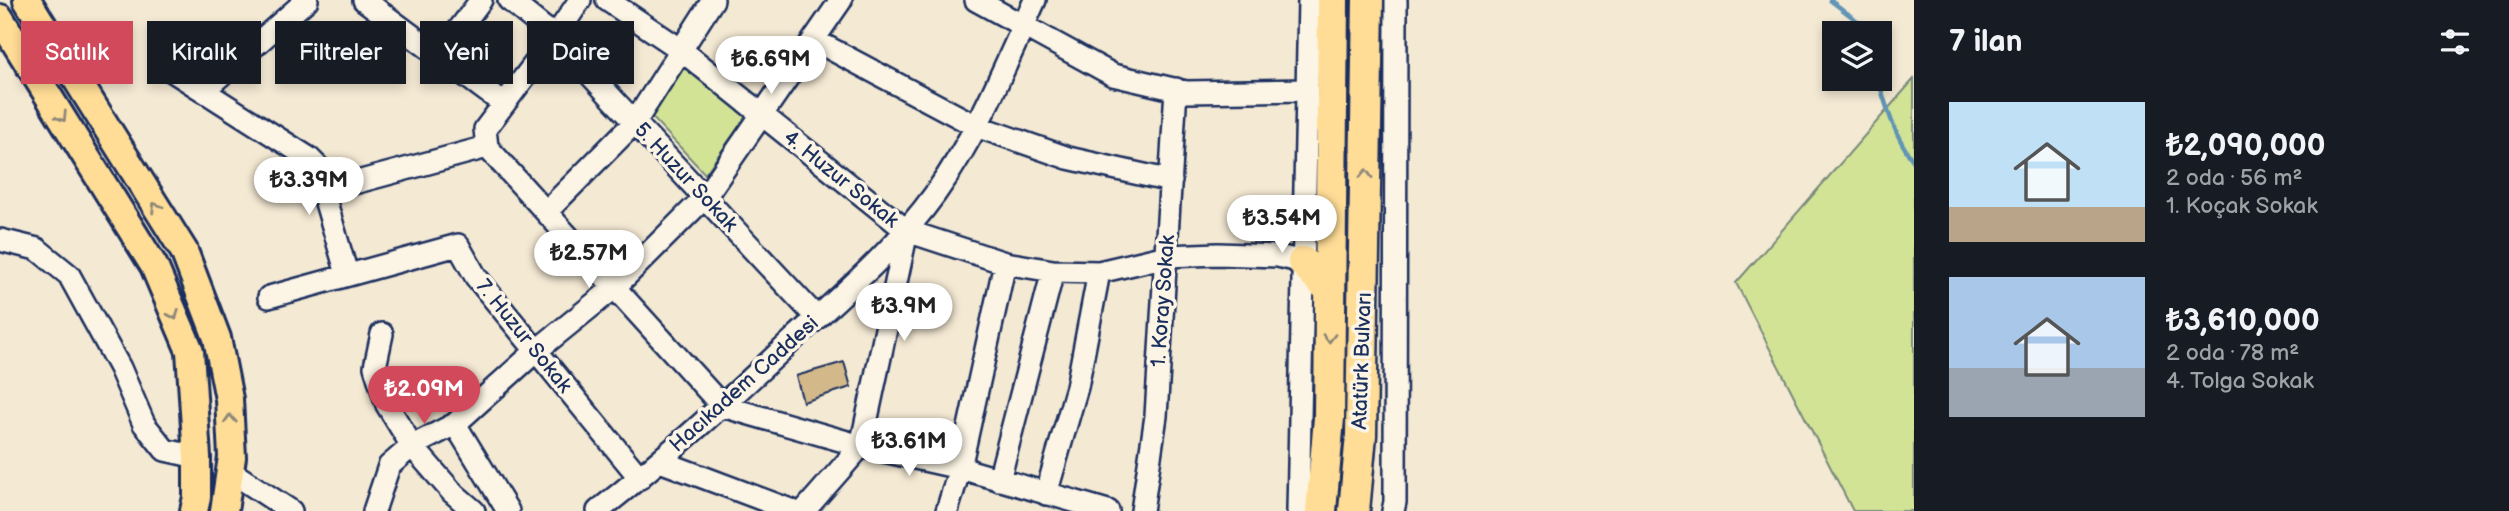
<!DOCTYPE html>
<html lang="tr">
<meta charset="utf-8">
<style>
body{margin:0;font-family:"Balsamiq Sans",sans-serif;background:#242831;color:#f1f3f6;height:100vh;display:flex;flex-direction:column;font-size:26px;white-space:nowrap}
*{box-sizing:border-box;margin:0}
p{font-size:23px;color:#9ea1a6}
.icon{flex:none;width:38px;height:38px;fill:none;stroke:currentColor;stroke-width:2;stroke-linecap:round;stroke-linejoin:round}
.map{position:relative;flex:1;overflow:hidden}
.side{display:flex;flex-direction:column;background:#171b24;width:595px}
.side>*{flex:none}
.top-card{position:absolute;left:21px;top:21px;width:665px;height:63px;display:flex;gap:14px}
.fabs{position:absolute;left:1822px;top:21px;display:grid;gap:14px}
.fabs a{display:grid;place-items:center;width:70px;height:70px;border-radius:0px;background:#171b24;box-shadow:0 4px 10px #0003;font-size:35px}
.price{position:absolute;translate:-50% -60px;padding:0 16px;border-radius:24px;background:#fff;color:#222;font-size:23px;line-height:46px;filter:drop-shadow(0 2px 4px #0008)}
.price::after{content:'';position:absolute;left:50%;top:42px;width:21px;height:16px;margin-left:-10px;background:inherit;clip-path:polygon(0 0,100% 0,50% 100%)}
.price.on{background:#d1495b;color:#fff}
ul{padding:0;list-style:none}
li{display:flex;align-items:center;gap:21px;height:175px;padding:0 35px}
li span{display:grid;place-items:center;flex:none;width:196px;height:140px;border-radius:0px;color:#555}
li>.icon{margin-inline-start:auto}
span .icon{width:84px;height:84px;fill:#fffc;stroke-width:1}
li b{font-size:30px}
h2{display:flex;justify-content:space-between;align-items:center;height:84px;padding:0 35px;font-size:30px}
.chip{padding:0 24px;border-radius:0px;background:#171b24;box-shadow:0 4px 10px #0003;font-size:24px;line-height:63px}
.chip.on{background:#d1495b;color:#fff}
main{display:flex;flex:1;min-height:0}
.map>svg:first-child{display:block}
.green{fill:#d3e396;stroke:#77897a;stroke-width:2}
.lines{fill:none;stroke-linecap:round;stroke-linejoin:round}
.stream{stroke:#6195b6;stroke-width:4.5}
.building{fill:#d3b989;stroke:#1b2f5e;stroke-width:2}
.minor-casing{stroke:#1b2f5e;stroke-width:26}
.major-casing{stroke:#1b2f5e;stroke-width:32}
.highway-casing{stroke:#1b2f5e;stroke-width:35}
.minor{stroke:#fcf5e5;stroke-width:21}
.major{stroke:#ffdd96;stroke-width:26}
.highway{stroke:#ffdd96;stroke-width:30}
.oneway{stroke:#8d867a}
.labels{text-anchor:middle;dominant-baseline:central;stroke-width:7;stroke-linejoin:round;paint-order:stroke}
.street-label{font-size:21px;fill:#1b2f5e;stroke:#fcf5e5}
</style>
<main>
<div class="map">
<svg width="1914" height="511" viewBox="0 0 1914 511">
<rect width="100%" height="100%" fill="#f4e9d3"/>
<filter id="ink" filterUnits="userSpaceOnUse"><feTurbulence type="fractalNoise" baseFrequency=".0143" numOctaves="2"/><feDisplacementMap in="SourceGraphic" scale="14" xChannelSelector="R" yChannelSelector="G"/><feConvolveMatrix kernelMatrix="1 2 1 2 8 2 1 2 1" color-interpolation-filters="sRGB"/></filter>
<g filter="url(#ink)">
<!-- green -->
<path class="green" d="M683,65L746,117L705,174L649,114Z
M1914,79V511H1853L1736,283Z"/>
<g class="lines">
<!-- stream -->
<path class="stream" d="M1830,0L1860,23L1863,33
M1878,79C1887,109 1895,137 1914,162"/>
</g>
<!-- building -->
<path class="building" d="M844,362L851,387L803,402L796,376Z"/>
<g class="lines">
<defs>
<path id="minor" d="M364,0L504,104
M509,0L555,37L817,318
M607,0L680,49L907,231L1005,263L1053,271L1099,272L1167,256L1218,254L1278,256L1303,262
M976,0L1113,75L1186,92L1307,90
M814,40L976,126L1068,158L1171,181
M439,56L481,0
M166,67L309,158L338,187
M204,90L307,0
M487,147L722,406L861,446L960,468L1108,511
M547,211L635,122L713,0
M0,240L37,249L69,275L120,368L144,424L165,450L197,457
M347,274L325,199L328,190L487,147L485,129L555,37L580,0
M269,297L458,245L476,277L640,478
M382,334L375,367L387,405L412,446L452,492L474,511
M455,424L508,511
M660,461L793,511
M230,471L291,511
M999,480L1053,271
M1046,494L1077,387L1099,272
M374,511L389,466L412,446L455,424L536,351L615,287L705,197L841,0
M598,511C668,456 733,396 798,335C846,291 897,247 935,194C977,135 1005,66 1035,0
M804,511L861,446L907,231
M947,511L960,468L1005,263
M1142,511L1156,416L1176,89
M1298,511L1309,0
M1393,511L1395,502L1396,0"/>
<path id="major" d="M27,0L184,251L217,338L229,399L232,457L224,511
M0,18L154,266L190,351L197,457V497L194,511"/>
<path id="highway" d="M1303,262L1329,289
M1321,511L1329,418L1333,0
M1354,511L1361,435L1368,0"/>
</defs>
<!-- minor casing -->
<use href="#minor" class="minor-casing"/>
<!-- major casing -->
<use href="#major" class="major-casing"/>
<!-- highway casing -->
<use href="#highway" class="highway-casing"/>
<!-- minor -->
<use href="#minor" class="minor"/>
<!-- major -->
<use href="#major" class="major"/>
<!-- highway -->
<use href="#highway" class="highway"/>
</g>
<!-- one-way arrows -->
<defs><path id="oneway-chevron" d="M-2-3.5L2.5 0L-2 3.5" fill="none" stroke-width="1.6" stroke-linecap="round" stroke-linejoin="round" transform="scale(1.75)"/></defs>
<g class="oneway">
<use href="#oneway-chevron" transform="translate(62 117) rotate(58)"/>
<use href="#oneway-chevron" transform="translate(1366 174) rotate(-89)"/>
<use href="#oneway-chevron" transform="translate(156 207) rotate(-122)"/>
<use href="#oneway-chevron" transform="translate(174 315) rotate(67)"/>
<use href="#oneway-chevron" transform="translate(1329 338) rotate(90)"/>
<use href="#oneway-chevron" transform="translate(230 419) rotate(-93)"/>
</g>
</g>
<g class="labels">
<!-- street labels -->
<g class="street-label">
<text transform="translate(686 177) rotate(47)">5. Huzur Sokak</text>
<text transform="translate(841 179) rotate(39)">4. Huzur Sokak</text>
<text transform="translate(1163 301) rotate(-86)">1. Koray Sokak</text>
<text transform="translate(524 336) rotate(51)">7. Huzur Sokak</text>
<text transform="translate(1362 361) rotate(-88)">Atatürk Bulvarı</text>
<text transform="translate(744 384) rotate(-42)">Hacıkadem Caddesi</text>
</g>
</g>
</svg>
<div class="fabs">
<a><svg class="icon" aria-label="layers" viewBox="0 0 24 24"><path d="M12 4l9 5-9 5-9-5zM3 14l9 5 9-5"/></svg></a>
</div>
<b class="price" style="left:771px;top:96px">₺6.69M</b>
<b class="price" style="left:309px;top:217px">₺3.39M</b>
<b class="price" style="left:1282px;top:255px">₺3.54M</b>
<b class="price" style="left:589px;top:290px">₺2.57M</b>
<b class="price" style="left:904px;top:343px">₺3.9M</b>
<b class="price on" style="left:424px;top:426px">₺2.09M</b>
<b class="price" style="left:909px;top:478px">₺3.61M</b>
<div class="top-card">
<a class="chip on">Satılık</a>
<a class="chip">Kiralık</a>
<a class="chip">Filtreler</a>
<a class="chip">Yeni</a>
<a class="chip">Daire</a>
</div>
</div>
<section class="side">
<h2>7 ilan<svg class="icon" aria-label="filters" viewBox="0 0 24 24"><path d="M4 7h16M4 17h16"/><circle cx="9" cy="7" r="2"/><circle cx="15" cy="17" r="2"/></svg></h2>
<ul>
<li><span style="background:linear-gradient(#bfe0f5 75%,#b9a48a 0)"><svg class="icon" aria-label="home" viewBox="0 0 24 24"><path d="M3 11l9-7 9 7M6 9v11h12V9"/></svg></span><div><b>₺2,090,000</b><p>2 oda · 56 m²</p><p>1. Koçak Sokak</p></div></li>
<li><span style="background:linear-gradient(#a9c7e8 65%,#9aa5b1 0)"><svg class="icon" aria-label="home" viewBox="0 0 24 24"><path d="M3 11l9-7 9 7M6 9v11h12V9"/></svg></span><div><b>₺3,610,000</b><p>2 oda · 78 m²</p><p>4. Tolga Sokak</p></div></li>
</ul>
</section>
</main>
